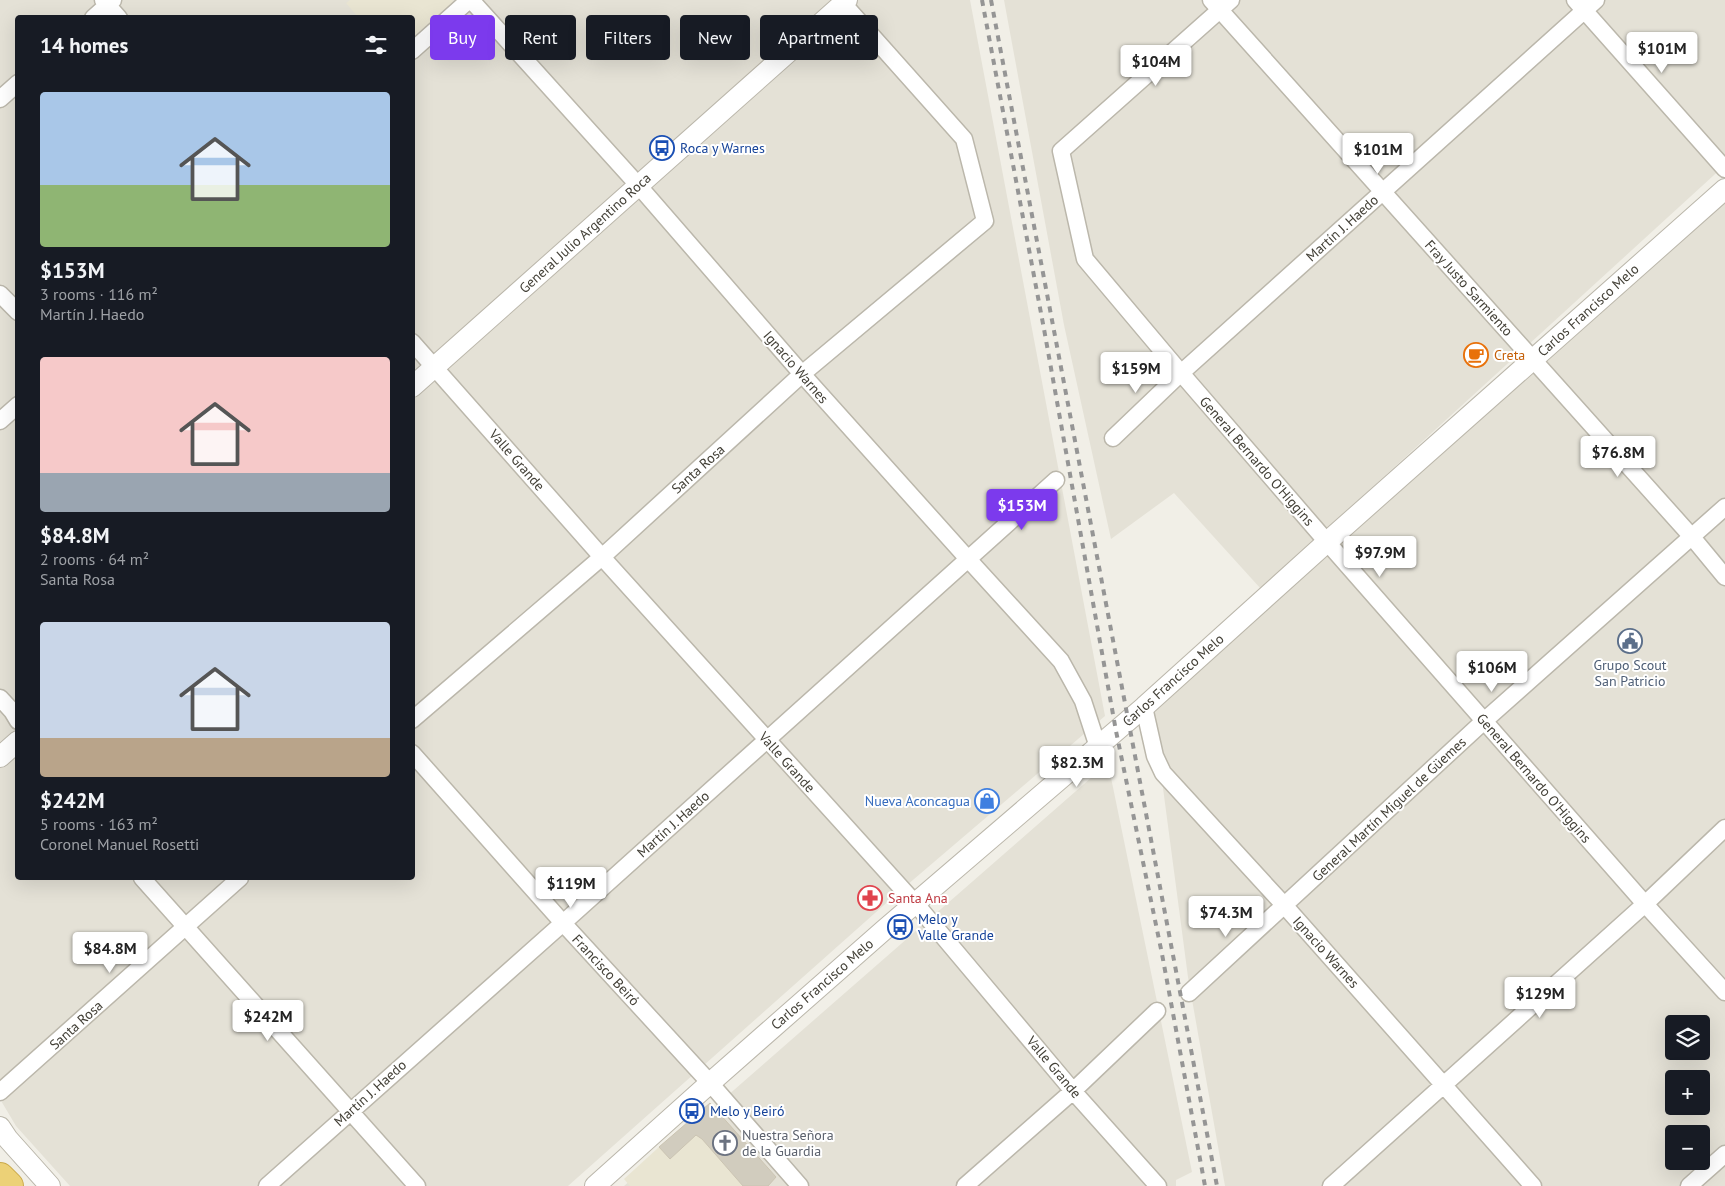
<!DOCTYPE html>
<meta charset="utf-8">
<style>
body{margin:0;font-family:"PT Sans",sans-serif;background:#20242c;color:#f1f3f6;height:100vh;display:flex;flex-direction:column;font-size:19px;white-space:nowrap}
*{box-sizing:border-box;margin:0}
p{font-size:16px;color:#9ea1a6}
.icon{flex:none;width:28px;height:28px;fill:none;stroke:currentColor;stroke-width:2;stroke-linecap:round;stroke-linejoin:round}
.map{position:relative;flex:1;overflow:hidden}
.side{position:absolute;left:15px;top:15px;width:400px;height:865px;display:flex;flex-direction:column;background:#171b24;border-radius:5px;box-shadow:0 5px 20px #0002}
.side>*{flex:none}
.banner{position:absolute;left:430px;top:15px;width:475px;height:45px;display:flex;gap:10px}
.fabs{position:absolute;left:1665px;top:1015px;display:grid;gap:10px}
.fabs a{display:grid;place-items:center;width:45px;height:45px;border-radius:5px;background:#171b24;box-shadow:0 5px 20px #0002;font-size:25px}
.price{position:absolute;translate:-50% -42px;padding:0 11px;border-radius:5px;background:#fff;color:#222;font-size:16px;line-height:32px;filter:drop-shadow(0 1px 2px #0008)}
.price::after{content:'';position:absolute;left:50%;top:30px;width:15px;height:11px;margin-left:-8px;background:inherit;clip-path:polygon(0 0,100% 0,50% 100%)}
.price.selected{background:#7c3aed;color:#fff}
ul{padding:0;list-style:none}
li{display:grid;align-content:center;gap:10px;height:265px;padding:0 25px}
li span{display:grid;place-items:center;height:155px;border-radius:5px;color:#555}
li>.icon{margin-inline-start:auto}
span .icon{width:90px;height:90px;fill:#fffc;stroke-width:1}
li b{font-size:21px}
h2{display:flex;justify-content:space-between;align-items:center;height:60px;padding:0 25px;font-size:21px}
.chip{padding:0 18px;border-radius:5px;background:#171b24;box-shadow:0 5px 20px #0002;font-size:18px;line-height:45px}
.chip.selected{background:#7c3aed;color:#fff}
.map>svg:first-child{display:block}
.residential{fill:#e4e1d6;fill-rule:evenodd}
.education{fill:#e9e5d2}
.building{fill:#d1ccbe;stroke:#cbc4b2}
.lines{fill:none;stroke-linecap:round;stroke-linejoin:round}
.minor-casing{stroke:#bbb7ab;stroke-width:19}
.tertiary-casing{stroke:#bbb7ab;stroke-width:22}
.motorway-casing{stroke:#caa848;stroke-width:30}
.minor{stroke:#fff;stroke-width:16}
.tertiary{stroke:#fff;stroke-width:20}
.motorway{stroke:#ecd177;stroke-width:28}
.rail{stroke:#959595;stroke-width:4;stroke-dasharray:6 6;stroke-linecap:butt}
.labels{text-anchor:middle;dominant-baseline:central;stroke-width:4;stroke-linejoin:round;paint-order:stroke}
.transit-label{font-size:14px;fill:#164399;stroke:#fff;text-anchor:start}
.street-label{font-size:14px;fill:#434037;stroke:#fff}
.food-label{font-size:14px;fill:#c56008;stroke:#fff;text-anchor:start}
.service-label{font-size:14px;fill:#4e5e75;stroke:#fff}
.shop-label{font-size:14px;fill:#366cbe;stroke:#fff;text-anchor:end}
.health-label{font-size:14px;fill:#be3a42;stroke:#fff;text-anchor:start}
.worship-label{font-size:14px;fill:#5b616d;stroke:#fff;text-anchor:start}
</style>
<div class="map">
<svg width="1725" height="1186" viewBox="0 0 1725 1186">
<rect width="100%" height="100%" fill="#f1efe7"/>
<!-- residential -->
<path class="residential" d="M0,0H970L1105,716L893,897L568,1186H70L16,1126L0,1099ZM18,18H412V878H18Z
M1004,0H1725V165L1261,589L1174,493L1111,539L1064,325Z
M1725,197V1186H1225L1188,977L1152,705ZM1674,1024H1701V1051H1674ZM1674,1079H1701V1106H1674ZM1674,1134H1701V1161H1674Z
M1108,763L1192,1172L1176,1180V1186H624Z"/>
<!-- education -->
<path class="education" d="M350,0H452L454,2L413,37L412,18L358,17L346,3Z
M696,1135L702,1139L743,1186H630L624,1179L659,1147L670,1159Z"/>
<!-- building -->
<path class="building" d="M710,1103L776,1177L768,1186H743L702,1139L696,1135L670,1159L659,1147Z"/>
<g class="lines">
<defs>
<path id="minor" d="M103,0L119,18
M471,0L638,185L802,374L968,559L1061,661L1083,701L1098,747
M1211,0L1692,537L1725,577
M1231,0L1061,151L1085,259L1181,373L1327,542L1645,904L1725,992
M1575,0L1725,169
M93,18L113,0
M412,51L469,0
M0,99L18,83
M0,294L18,312
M412,342L602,557L915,903L1073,1091L1158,1186
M0,421L18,405
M1113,438L1181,373L1596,0
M0,698L12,711L18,721
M1144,707L1155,756L1163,773L1284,905L1533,1186
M412,720L602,557L802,374L985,221L964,139L840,0
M412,753L563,923L710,1083L800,1186
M142,878L417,1186
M1189,993L1484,721L1725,507
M0,1092L240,878
M267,1186L563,923L1056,480
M965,1186L1073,1091L1157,1011
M1331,1186L1645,904L1725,828
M1689,1186L1725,1154"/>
<path id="tertiary" d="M412,387L847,0
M0,757L18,741
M0,1127L8,1139L50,1186
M595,1186L710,1083L884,930L1144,707L1327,542L1725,189"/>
<path id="motorway" d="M0,1177L9,1186"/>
</defs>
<!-- minor casing -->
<use href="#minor" class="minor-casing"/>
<!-- tertiary casing -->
<use href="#tertiary" class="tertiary-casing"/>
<!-- motorway casing -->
<use href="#motorway" class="motorway-casing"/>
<!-- minor -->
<use href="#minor" class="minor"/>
<!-- tertiary -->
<use href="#tertiary" class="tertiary"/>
<!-- motorway -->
<use href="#motorway" class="motorway"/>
<!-- rail -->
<path class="rail" d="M982,0L1044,329L1116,731L1162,954L1205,1186
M991,0L1217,1186"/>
</g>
<!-- icons -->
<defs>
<symbol id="bus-ring" viewBox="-11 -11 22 22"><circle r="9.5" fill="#fff" stroke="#1a4fb4" stroke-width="1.5"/><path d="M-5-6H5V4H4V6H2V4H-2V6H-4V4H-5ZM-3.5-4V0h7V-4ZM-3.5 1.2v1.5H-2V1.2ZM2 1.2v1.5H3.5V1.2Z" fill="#1a4fb4"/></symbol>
<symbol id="cafe-ring" viewBox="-11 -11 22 22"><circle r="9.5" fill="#fff" stroke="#e8710a" stroke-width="1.5"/><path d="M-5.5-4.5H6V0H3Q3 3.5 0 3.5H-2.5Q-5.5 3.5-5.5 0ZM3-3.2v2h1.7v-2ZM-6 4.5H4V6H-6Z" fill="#e8710a"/></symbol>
<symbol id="civic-ring" viewBox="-11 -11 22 22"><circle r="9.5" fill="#fff" stroke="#5c6f8a" stroke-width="1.5"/><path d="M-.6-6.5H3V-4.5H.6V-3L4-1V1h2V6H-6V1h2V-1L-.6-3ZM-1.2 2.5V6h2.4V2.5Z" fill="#5c6f8a"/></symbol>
<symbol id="shop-ring" viewBox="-11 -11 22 22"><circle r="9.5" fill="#fff" stroke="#3f7fe0" stroke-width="1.5"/><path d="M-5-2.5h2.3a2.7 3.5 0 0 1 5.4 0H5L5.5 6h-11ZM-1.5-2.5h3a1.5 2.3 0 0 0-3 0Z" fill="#3f7fe0"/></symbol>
<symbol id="pharmacy-ring" viewBox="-11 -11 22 22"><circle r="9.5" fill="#fff" stroke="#e0444e" stroke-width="1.5"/><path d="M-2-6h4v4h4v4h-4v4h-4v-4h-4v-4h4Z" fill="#e0444e"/></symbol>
<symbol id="church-ring" viewBox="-11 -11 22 22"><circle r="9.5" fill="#fff" stroke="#6b7280" stroke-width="1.5"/><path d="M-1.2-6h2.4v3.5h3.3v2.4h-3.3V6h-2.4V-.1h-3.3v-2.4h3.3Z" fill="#6b7280"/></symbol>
</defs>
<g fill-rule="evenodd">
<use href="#bus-ring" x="648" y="134" width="28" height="28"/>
<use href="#cafe-ring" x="1462" y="341" width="28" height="28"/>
<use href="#civic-ring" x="1616" y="627" width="28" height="28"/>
<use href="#shop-ring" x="973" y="787" width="28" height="28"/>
<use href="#pharmacy-ring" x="856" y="884" width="28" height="28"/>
<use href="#bus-ring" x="886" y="913" width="28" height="28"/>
<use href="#bus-ring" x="678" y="1097" width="28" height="28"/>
<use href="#church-ring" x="711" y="1129" width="28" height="28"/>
</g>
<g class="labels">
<!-- transit labels -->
<g class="transit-label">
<text x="680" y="148">Roca y Warnes</text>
<text x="918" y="919">Melo y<tspan x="918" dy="16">Valle Grande</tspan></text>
<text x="710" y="1111">Melo y Beiró</text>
</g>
<!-- street labels -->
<g class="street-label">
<text transform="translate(1342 228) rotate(-42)">Martín J. Haedo</text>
<text transform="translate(585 233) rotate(-42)">General Julio Argentino Roca</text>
<text transform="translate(1469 288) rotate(48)">Fray Justo Sarmiento</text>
<text transform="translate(1588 310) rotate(-42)">Carlos Francisco Melo</text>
<text transform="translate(796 367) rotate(49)">Ignacio Warnes</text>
<text transform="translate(517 460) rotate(49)">Valle Grande</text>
<text transform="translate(1257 461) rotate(49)">General Bernardo O'Higgins</text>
<text transform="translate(698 469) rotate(-42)">Santa Rosa</text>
<text transform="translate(1173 680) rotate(-42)">Carlos Francisco Melo</text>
<text transform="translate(787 762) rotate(48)">Valle Grande</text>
<text transform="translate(1534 778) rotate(49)">General Bernardo O'Higgins</text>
<text transform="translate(1389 809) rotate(-43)">General Martín Miguel de Güemes</text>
<text transform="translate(673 824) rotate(-42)">Martín J. Haedo</text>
<text transform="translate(1326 952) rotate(48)">Ignacio Warnes</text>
<text transform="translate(606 970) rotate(47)">Francisco Beiró</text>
<text transform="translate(822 984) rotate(-41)">Carlos Francisco Melo</text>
<text transform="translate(76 1025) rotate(-42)">Santa Rosa</text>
<text transform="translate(1054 1067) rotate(50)">Valle Grande</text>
<text transform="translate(370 1093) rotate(-42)">Martín J. Haedo</text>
</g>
<!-- food labels -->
<g class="food-label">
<text x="1494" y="355">Creta</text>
</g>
<!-- service labels -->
<g class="service-label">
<text x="1630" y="665">Grupo Scout<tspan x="1630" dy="16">San Patricio</tspan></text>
</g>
<!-- shop labels -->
<g class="shop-label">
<text x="970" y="801">Nueva Aconcagua</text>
</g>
<!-- health labels -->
<g class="health-label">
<text x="888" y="898">Santa Ana</text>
</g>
<!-- worship labels -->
<g class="worship-label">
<text x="742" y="1135">Nuestra Señora<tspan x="742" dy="16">de la Guardia</tspan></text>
</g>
</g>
</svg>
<div class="fabs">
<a><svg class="icon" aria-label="layers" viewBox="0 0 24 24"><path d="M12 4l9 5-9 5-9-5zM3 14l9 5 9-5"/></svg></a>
<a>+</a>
<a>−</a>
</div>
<b class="price" style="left:1662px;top:74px">$101M</b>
<b class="price" style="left:1156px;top:87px">$104M</b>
<b class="price" style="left:1378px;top:175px">$101M</b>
<b class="price" style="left:1136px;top:394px">$159M</b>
<b class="price" style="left:1618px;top:478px">$76.8M</b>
<b class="price selected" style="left:1022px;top:531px">$153M</b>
<b class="price" style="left:1380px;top:578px">$97.9M</b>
<b class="price" style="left:1492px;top:693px">$106M</b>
<b class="price" style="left:1077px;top:788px">$82.3M</b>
<b class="price" style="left:571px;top:909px">$119M</b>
<b class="price" style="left:1226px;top:938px">$74.3M</b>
<b class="price" style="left:110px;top:974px">$84.8M</b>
<b class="price" style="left:1540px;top:1019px">$129M</b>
<b class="price" style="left:268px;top:1042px">$242M</b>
<div class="banner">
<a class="chip selected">Buy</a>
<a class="chip">Rent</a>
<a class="chip">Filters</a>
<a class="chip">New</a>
<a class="chip">Apartment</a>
</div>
<section class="side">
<h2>14 homes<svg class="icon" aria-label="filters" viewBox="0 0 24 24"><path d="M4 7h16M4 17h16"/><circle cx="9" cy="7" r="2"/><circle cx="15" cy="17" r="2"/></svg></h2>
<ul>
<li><span style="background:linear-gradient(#a9c7e8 60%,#8fb573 0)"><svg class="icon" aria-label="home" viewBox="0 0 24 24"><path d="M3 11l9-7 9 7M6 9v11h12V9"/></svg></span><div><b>$153M</b><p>3 rooms · 116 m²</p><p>Martín J. Haedo</p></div></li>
<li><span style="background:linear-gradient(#f6c9c9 75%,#9aa5b1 0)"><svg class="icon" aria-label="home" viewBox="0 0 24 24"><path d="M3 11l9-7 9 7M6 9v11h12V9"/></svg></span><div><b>$84.8M</b><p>2 rooms · 64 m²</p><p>Santa Rosa</p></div></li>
<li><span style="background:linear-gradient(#c9d6e8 75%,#b9a48a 0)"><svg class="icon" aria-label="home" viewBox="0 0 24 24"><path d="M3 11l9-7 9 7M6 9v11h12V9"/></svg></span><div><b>$242M</b><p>5 rooms · 163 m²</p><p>Coronel Manuel Rosetti</p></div></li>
</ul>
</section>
</div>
